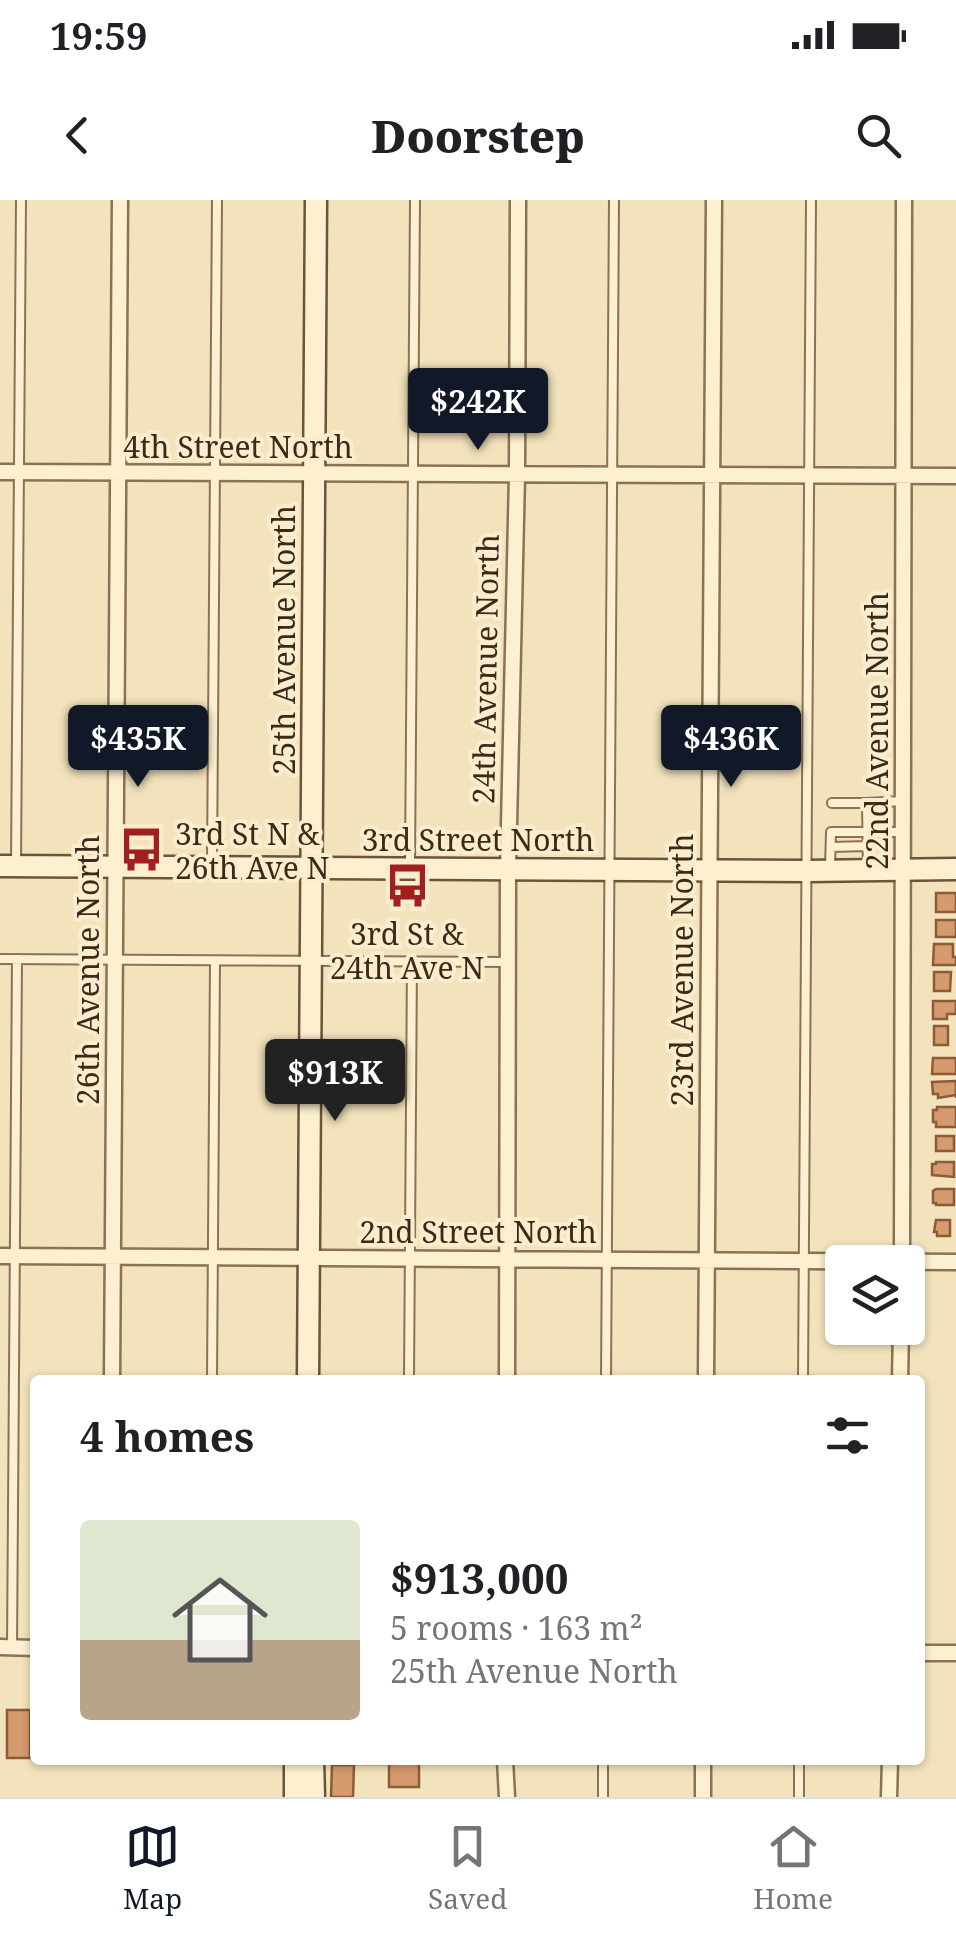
<!DOCTYPE html>
<meta charset="utf-8">
<style>
body{margin:0;font-family:"Noto Serif",serif;background:#f2f2f2;color:#202124;height:100vh;display:flex;flex-direction:column;font-size:38px;white-space:nowrap}
*{box-sizing:border-box;margin:0}
p{font-size:32px;color:#757577}
.icon{flex:none;width:55px;height:55px;fill:none;stroke:currentColor;stroke-width:2;stroke-linecap:round;stroke-linejoin:round}
.map{position:relative;flex:1;overflow:hidden}
.panel{position:absolute;left:30px;top:1175px;width:895px;height:390px;display:flex;flex-direction:column;background:#fff;border-radius:10px;box-shadow:0 2px 8px #0004}
.panel>*{flex:none}
.buttons{position:absolute;left:825px;top:1045px;display:grid;gap:20px}
.buttons a{display:grid;place-items:center;width:100px;height:100px;border-radius:10px;background:#fff;box-shadow:0 2px 8px #0004;font-size:50px}
.price{position:absolute;translate:-50% -85px;padding:0 22px;border-radius:10px;background:#111827;color:#fff;font-size:32px;line-height:65px;filter:drop-shadow(0 2px 5px #0008)}
.price::after{content:'';position:absolute;left:50%;top:60px;width:30px;height:22px;margin-left:-15px;background:inherit;clip-path:polygon(0 0,100% 0,50% 100%)}
.price.selected{background:#222;color:#fff}
ul{padding:0;list-style:none}
li{display:flex;align-items:center;gap:30px;height:250px;padding:0 50px}
li+li{border-top:2px solid #e0e0e0}
li span{display:grid;place-items:center;flex:none;width:280px;height:200px;border-radius:10px;color:#555}
li>.icon{margin-inline-start:auto}
span .icon{width:120px;height:120px;fill:#fffc;stroke-width:1}
li b{font-size:42px}
h2{display:flex;justify-content:space-between;align-items:center;height:120px;padding:0 50px;font-size:42px}
.status{display:flex;justify-content:space-between;align-items:center;height:70px;padding:0 50px;background:#fff;direction:ltr}
.status svg{height:28px;fill:currentColor}
header{display:flex;justify-content:space-between;align-items:center;height:130px;padding:0 50px;background:#fff;font-size:45px;font-weight:800}
.tabs{display:flex;justify-content:space-around;align-items:center;height:140px;border-top:2px solid #e0e0e0;background:#fff;font-size:28px;color:#757577}
.tabs a{display:grid;justify-items:center;gap:5px}
.tabs .selected{color:#111827}
.map>svg:first-child{display:block}
.building{fill:#d59a6e;stroke:#8d5b37;stroke-width:2.5}
.lines{fill:none;stroke-linecap:round;stroke-linejoin:round}
.lane-casing{stroke:#8c7254;stroke-width:12}
.street-casing{stroke:#8c7254;stroke-width:19}
.secondary-casing{stroke:#6d5337;stroke-width:25}
.lane{stroke:#fcf0d0;stroke-width:8}
.street{stroke:#fcf0d0;stroke-width:14}
.secondary{stroke:#fcf0d0;stroke-width:20}
.labels{text-anchor:middle;dominant-baseline:central;stroke-width:8;stroke-linejoin:round;paint-order:stroke}
.street-label{font-size:30px;fill:#392a1a;stroke:#f9edcd}
.poi-label{font-size:30px;fill:#392a1a;stroke:#f9edcd;text-anchor:start}
</style>
<div class="status"><b>19:59</b><svg viewBox="0 0 49 12"><path d="M0 12V9h3v3zM5 12V6h3v6zM10 12V3h3v9zM15 12V0h3v12zM26 1h20v11H26zM47 4h2v5h-2z"/></svg></div>
<header><svg class="icon" aria-label="back" viewBox="0 0 24 24"><path d="M15 5l-7 7 7 7"/></svg>Doorstep<svg class="icon" aria-label="search" viewBox="0 0 24 24"><circle cx="10" cy="10" r="6"/><path d="M15 15l6 6"/></svg></header>
<div class="map">
<svg width="956" height="1597" viewBox="0 0 956 1597">
<rect width="100%" height="100%" fill="#f2e3bc"/>
<!-- building -->
<path class="building" d="M936,693H956V712H936Z
M936,720H956V737H936Z
M934,744H953V757H956V765H933Z
M934,772H951L950,791H934Z
M933,801H956V814H947V819H933Z
M934,826H948V845H934Z
M933,858H956V874H932Z
M956,881V898V895L938,898V894H933L932,882Z
M937,907H956V927H936V922H933V910H937Z
M936,936H954V951H936Z
M936,962H954V977L932,975V964H936Z
M936,989H954V1005H936V1003H933V991Z
M936,1020H950V1036H937V1032H934Z
M7,1510H30V1558H7Z
M353,1560H435V1563H419V1587H389V1564H353Z
M332,1565H354L353,1597H331Z"/>
<g class="lines">
<defs>
<path id="lane" d="M832,603H867
M831,647L867,646
M212,663L217,0
M16,665L21,0
M410,665L415,0
M830,666L831,632H902
M868,670L867,603L903,601
M0,759L508,762
M212,1180L215,761
M409,1180L412,762
M606,1180L614,0
M803,1180L811,0
M12,1447L17,759
M603,1597V1560
M799,1597V1560"/>
<path id="street" d="M0,272L956,276
M0,1056L956,1062
M902,1062L904,0
M112,1180L120,0
M507,1180L508,669L517,275L518,0
M706,1180L714,0
M900,1180L901,1128
M0,1447L35,1448
M920,1453H956
M505,1560L507,1597
M703,1597V1560
M889,1597L890,1560"/>
<path id="secondary" d="M0,666L807,671L956,669
M308,1180L316,0
M313,1560L314,1597
M295,1597V1560"/>
</defs>
<!-- lane casing -->
<use href="#lane" class="lane-casing"/>
<!-- street casing -->
<use href="#street" class="street-casing"/>
<!-- secondary casing -->
<use href="#secondary" class="secondary-casing"/>
<!-- lane -->
<use href="#lane" class="lane"/>
<!-- street -->
<use href="#street" class="street"/>
<!-- secondary -->
<use href="#secondary" class="secondary"/>
</g>
<!-- icons -->
<defs>
<symbol id="bus-bare" viewBox="-9 -9 18 18"><path d="M-5-6H5V4H4V6H2V4H-2V6H-4V4H-5ZM-3.5-4V0h7V-4ZM-3.5 1.2v1.5H-2V1.2ZM2 1.2v1.5H3.5V1.2Z" fill="#a11f1e" stroke="#f9edcd" stroke-width="2.5" paint-order="stroke"/></symbol>
</defs>
<g fill-rule="evenodd">
<use href="#bus-bare" x="110" y="618" width="63" height="63"/>
<use href="#bus-bare" x="376" y="654" width="63" height="63"/>
</g>
<g class="labels">
<!-- street labels -->
<g class="street-label">
<text x="238" y="246">4th Street North</text>
<text transform="translate(283 440) rotate(-90)">25th Avenue North</text>
<text transform="translate(485 469) rotate(-89)">24th Avenue North</text>
<text transform="translate(876 531) rotate(-90)">22nd Avenue North</text>
<text x="478" y="639">3rd Street North</text>
<text transform="translate(87 770) rotate(-90)">26th Avenue North</text>
<text transform="translate(681 770) rotate(-90)">23rd Avenue North</text>
<text x="478" y="1031">2nd Street North</text>
</g>
<!-- poi labels -->
<g class="poi-label">
<text x="175" y="633">3rd St N &amp;<tspan x="175" dy="34">26th Ave N</tspan></text>
<text x="407" y="733" text-anchor="middle">3rd St &amp;<tspan x="407" dy="34">24th Ave N</tspan></text>
</g>
</g>
</svg>
<div class="buttons">
<a><svg class="icon" aria-label="layers" viewBox="0 0 24 24"><path d="M12 4l9 5-9 5-9-5zM3 14l9 5 9-5"/></svg></a>
</div>
<b class="price" style="left:478px;top:253px">$242K</b>
<b class="price" style="left:138px;top:590px">$435K</b>
<b class="price" style="left:731px;top:590px">$436K</b>
<b class="price selected" style="left:335px;top:924px">$913K</b>
<section class="panel">
<h2>4 homes<svg class="icon" aria-label="filters" viewBox="0 0 24 24"><path d="M4 7h16M4 17h16"/><circle cx="9" cy="7" r="2"/><circle cx="15" cy="17" r="2"/></svg></h2>
<ul>
<li><span style="background:linear-gradient(#dfe7d0 60%,#b9a48a 0)"><svg class="icon" aria-label="home" viewBox="0 0 24 24"><path d="M3 11l9-7 9 7M6 9v11h12V9"/></svg></span><div><b>$913,000</b><p>5 rooms · 163 m²</p><p>25th Avenue North</p></div></li>
</ul>
</section>
</div>
<nav class="tabs">
<a class="selected"><svg class="icon" aria-label="map" viewBox="0 0 24 24"><path d="M3 6l6-2 6 2 6-2v14l-6 2-6-2-6 2zM9 4v14M15 6v14"/></svg>Map</a>
<a><svg class="icon" aria-label="saved" viewBox="0 0 24 24"><path d="M7 4h10v16l-5-4-5 4z"/></svg>Saved</a>
<a><svg class="icon" aria-label="home" viewBox="0 0 24 24"><path d="M3 11l9-7 9 7M6 9v11h12V9"/></svg>Home</a>
</nav>
